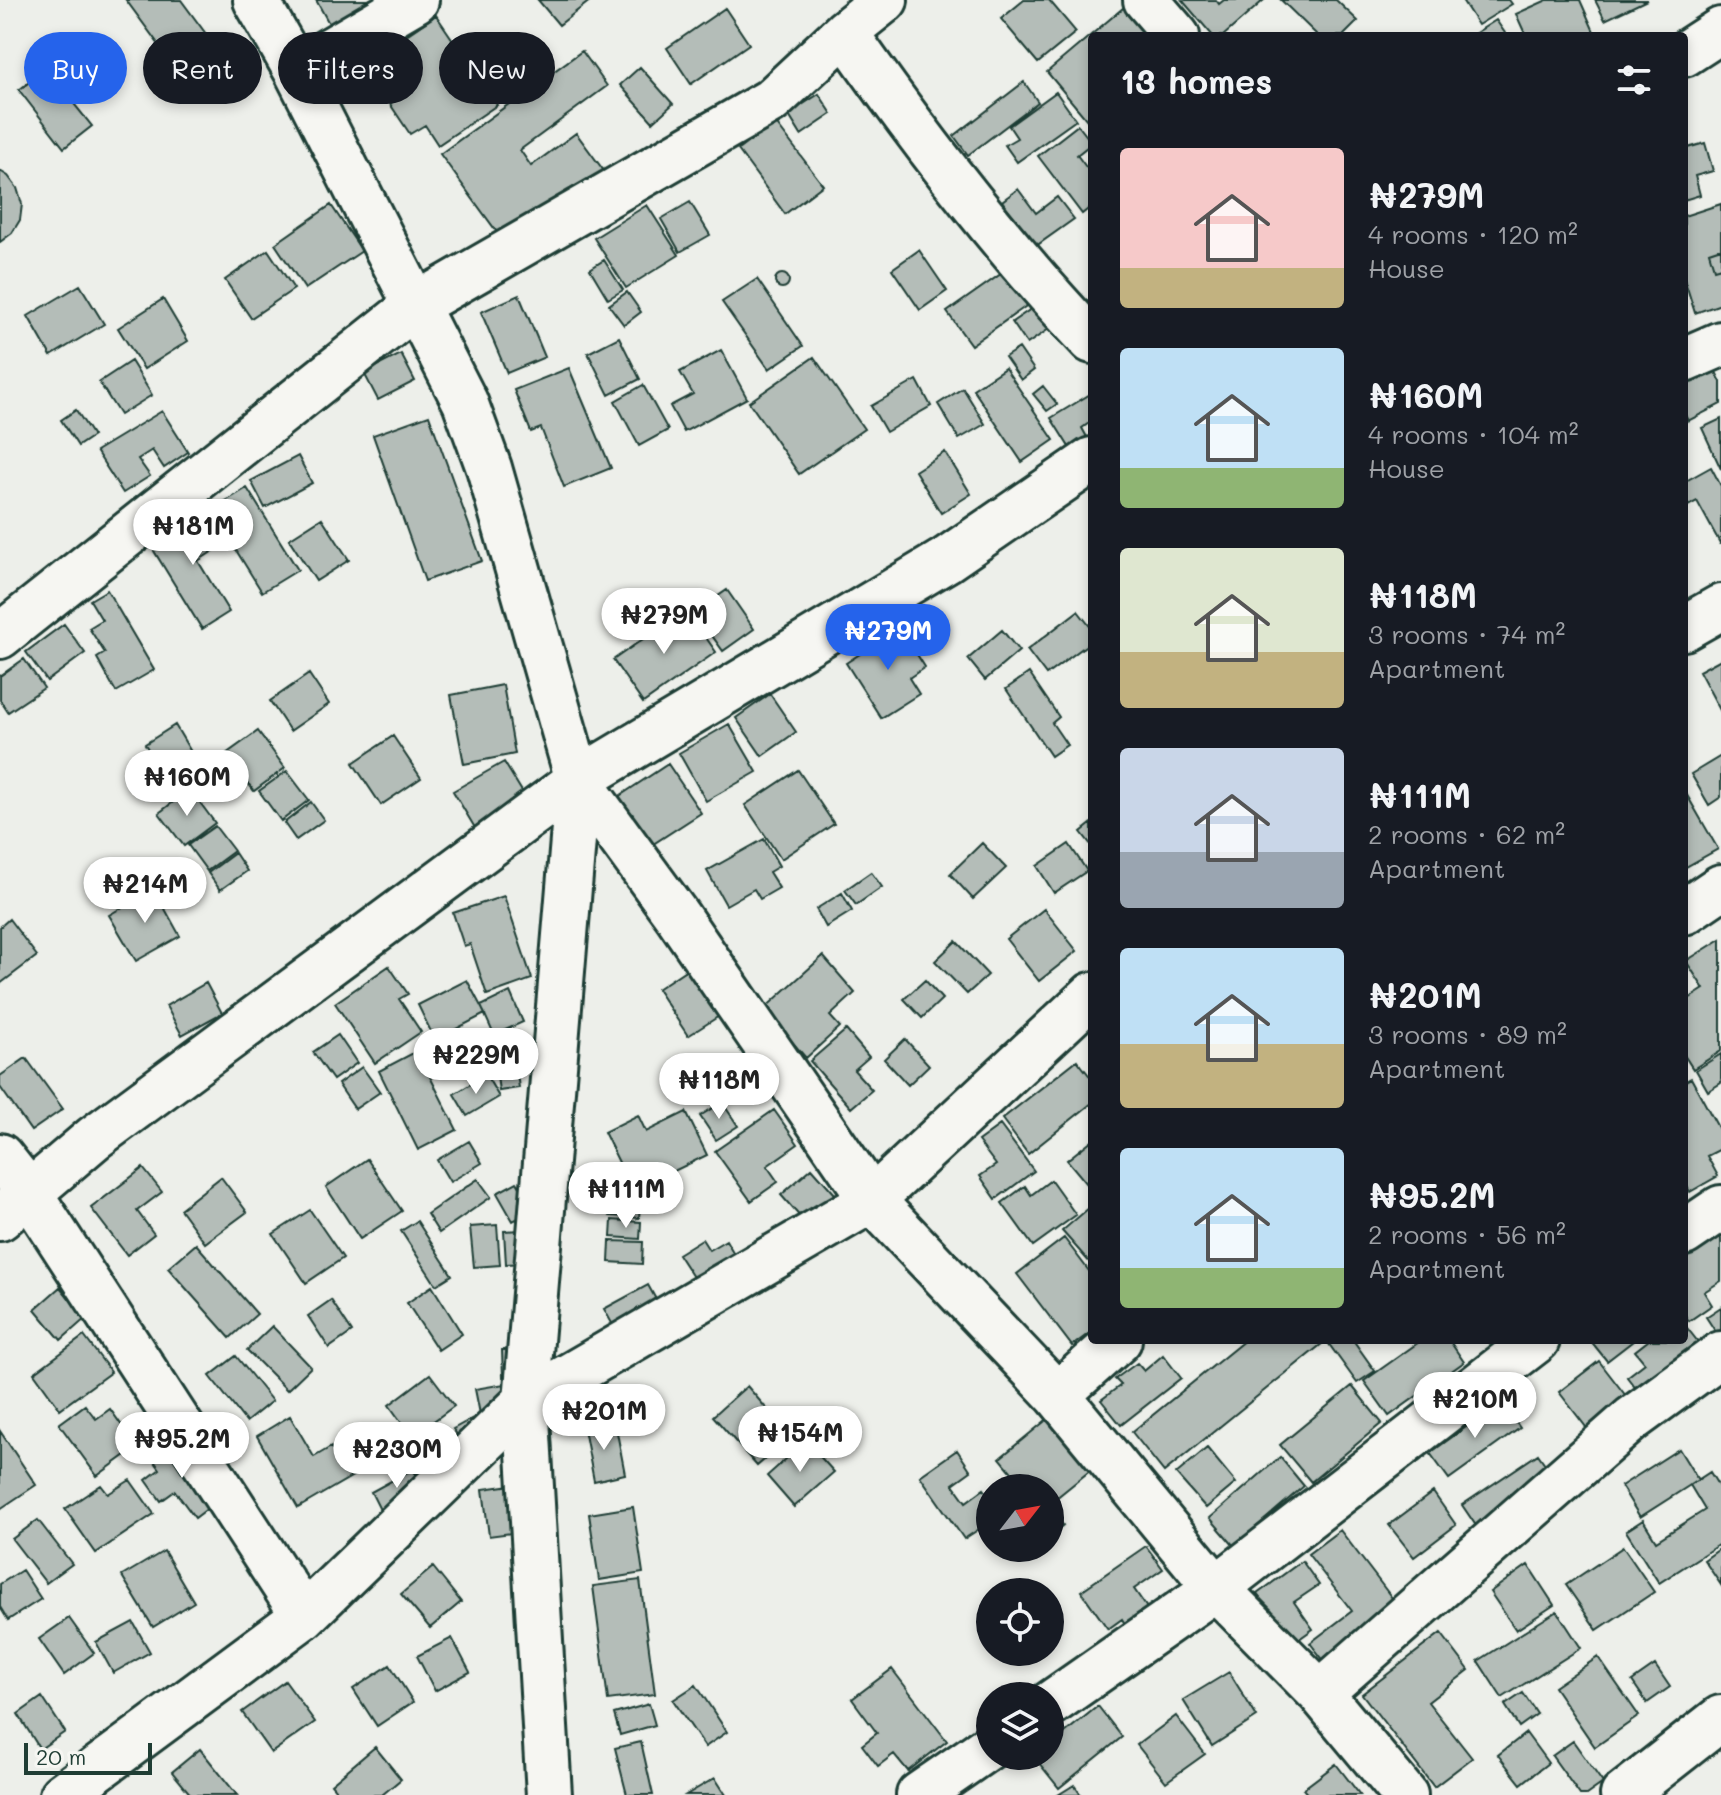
<!DOCTYPE html>
<meta charset="utf-8">
<style>
body{margin:0;font-family:Mali,sans-serif;background:#242831;color:#f1f3f6;height:100vh;display:flex;flex-direction:column;font-size:30px;white-space:nowrap}
*{box-sizing:border-box;margin:0}
p{font-size:26px;color:#9ea1a6}
.icon{flex:none;width:44px;height:44px;fill:none;stroke:currentColor;stroke-width:2;stroke-linecap:round;stroke-linejoin:round}
.map{position:relative;flex:1;overflow:hidden}
.details{position:absolute;left:1088px;top:32px;width:600px;height:1312px;display:flex;flex-direction:column;background:#171b24;border-radius:8px;box-shadow:0 4px 12px #0003}
.details>*{flex:none}
.hud{position:absolute;left:24px;top:32px;width:760px;height:72px;display:flex;gap:16px}
.needle{width:52px;rotate:59deg}
.controls{position:absolute;left:976px;top:1474px;display:grid;gap:16px}
.controls a{display:grid;place-items:center;width:88px;height:88px;border-radius:50%;background:#171b24;box-shadow:0 4px 12px #0003;font-size:40px}
.scale{position:absolute;left:24px;bottom:20px;width:128px;box-sizing:border-box;padding-left:8px;border:4px solid #1f3d34;border-top:0;font-size:22px;line-height:28px;white-space:nowrap;color:#1f3d34;-webkit-text-stroke:6px #f6f6f2;paint-order:stroke}
.price{position:absolute;translate:-50% -68px;padding:0 18px;border-radius:28px;background:#fff;color:#222;font-size:26px;line-height:52px;filter:drop-shadow(0 2px 4px #0008)}
.price::after{content:'';position:absolute;left:50%;top:48px;width:24px;height:18px;margin-left:-12px;background:inherit;clip-path:polygon(0 0,100% 0,50% 100%)}
.price.current{background:#2563eb;color:#fff}
ul{padding:0;list-style:none}
li{display:flex;align-items:center;gap:24px;height:200px;padding:0 32px}
li span{display:grid;place-items:center;flex:none;width:224px;height:160px;border-radius:8px;color:#555}
li>.icon{margin-inline-start:auto}
span .icon{width:96px;height:96px;fill:#fffc;stroke-width:1}
li b{font-size:34px}
h2{display:flex;justify-content:space-between;align-items:center;height:96px;padding:0 32px;font-size:34px}
.chip{padding:0 28px;border-radius:36px;background:#171b24;box-shadow:0 4px 12px #0003;font-size:28px;line-height:72px}
.chip.current{background:#2563eb;color:#fff}
.map>svg:first-child{display:block}
.building{fill:#b4bdb8;stroke:#1f3d34;stroke-width:2}
.lines{fill:none;stroke-linecap:round;stroke-linejoin:round}
.minor-casing{stroke:#1f3d34;stroke-width:50}
.minor{stroke:#f6f6f2;stroke-width:44}
</style>
<div class="map">
<svg width="1721" height="1795" viewBox="0 0 1721 1795">
<rect width="100%" height="100%" fill="#edefea"/>
<filter id="ink" filterUnits="userSpaceOnUse"><feTurbulence type="fractalNoise" baseFrequency=".0125" numOctaves="2"/><feDisplacementMap in="SourceGraphic" scale="16" xChannelSelector="R" yChannelSelector="G"/><feConvolveMatrix kernelMatrix="1 2 1 2 8 2 1 2 1" color-interpolation-filters="sRGB"/></filter>
<g filter="url(#ink)">
<!-- building -->
<path class="building" d="M126,0H181L212,42L176,68Z
M316,0H392L336,36Z
M538,0H591L559,25Z
M1024,0H1049L1076,32L1038,63L1001,19Z
M1182,0H1216L1219,4L1224,0H1264L1223,36H1213Z
M1281,0H1336L1358,21L1343,36H1318Z
M1462,0H1509L1512,4L1478,25Z
M1547,0H1580L1596,36H1526L1516,14Z
M1595,0H1647L1605,20Z
M1129,3L1157,36H1092V126L1047,72Z
M725,8L749,44L691,84L667,48Z
M436,15L497,105L438,145L425,125L410,134L390,104L404,94L377,55Z
M1496,20L1507,36H1471Z
M582,51L607,86L520,150L531,166L576,133L604,171L505,243L440,154Z
M640,67L673,104L653,122L620,85Z
M46,69L92,126L64,148L19,90Z
M1024,82L1038,102L968,155L954,136Z
M1056,92L1076,120L1017,162L1005,145L1017,138L1009,126Z
M819,94L832,114L801,135L788,114Z
M775,122L823,185L785,214L738,150Z
M1078,125L1092,143L1077,155L1092,175V206L1082,214L1038,156Z
M1705,143L1713,171L1695,176L1700,195L1684,200V149Z
M0,171L8,176L17,188L22,204L20,220L12,233L0,242Z
M1018,189L1036,213L1057,197L1074,219L1036,246L1002,201Z
M690,202L710,235L680,252L661,219Z
M1721,204V248L1709,252L1714,269L1721,267V304L1695,313L1684,278V216Z
M331,205L362,251L305,289L275,244Z
M647,205L679,255L626,288L594,238Z
M1721,248V267L1714,269L1709,252Z
M268,250L294,289L251,318L225,280Z
M919,250L947,291L920,310L892,269Z
M604,260L623,290L608,299L590,269Z
M1008,269L1032,302L971,345L947,312Z
M775 281a7 7 0 1 1 14 0a7 7 0 1 1-14 0Z
M757,279L803,346L769,369L722,302Z
M80,285L104,324L51,356L28,316Z
M627,292L641,312L624,325L609,305Z
M519,295L545,357L507,373L481,312Z
M163,299L188,341L144,369L118,328Z
M1034,307L1049,329L1027,344L1012,322Z
M619,337L640,379L609,395L588,353Z
M1019,348L1034,370L1021,380L1005,357Z
M721,350L747,398L684,432L670,406L693,394L680,372Z
M1706,352L1721,382V404L1688,421L1684,413V362Z
M401,354L415,381L378,400L364,373Z
M814,357L864,429L799,474L749,402Z
M131,361L152,395L120,415L99,382Z
M569,368L611,468L564,487L541,428L531,432L514,390Z
M1005,368L1054,440L1022,462L973,389Z
M917,380L931,406L886,432L871,406Z
M643,385L668,430L639,446L615,401Z
M1043,386L1057,404L1047,411L1033,394Z
M963,388L985,424L959,439L938,404Z
M1092,393V421L1082,428L1088,439L1071,450L1051,418Z
M76,410L93,436L78,446L61,420Z
M162,411L188,452L164,468L152,450L138,459L150,476L123,493L96,451Z
M429,415L482,561L425,581L373,435Z
M1721,419V469L1702,428Z
M945,452L971,494L941,513L915,471Z
M298,456L312,483L265,508L251,481Z
M1711,467L1721,486V545L1697,501L1684,508V482Z
M247,488L298,570L262,592L211,510Z
M199,509L221,546L198,561L229,612L202,629L154,551L175,538L169,527Z
M322,518L349,560L316,581L289,539Z
M107,590L154,670L116,692L97,658L105,653L89,628L102,620L90,600Z
M727,590L754,629L723,651L695,612Z
M686,609L716,652L643,703L613,660Z
M1078,611L1092,629V641L1046,675L1027,650Z
M64,624L85,653L47,681L26,652Z
M900,628L925,667L909,678L919,694L881,718L846,663Z
M1002,630L1019,651L985,680L968,659Z
M24,659L44,688L8,712L0,700V676Z
M1721,659V712L1699,671Z
M1029,673L1059,717L1052,723L1067,745L1051,756L1006,689Z
M309,674L329,704L290,731L270,701Z
M503,685L515,754L464,764L451,695Z
M770,694L796,732L762,756L736,718Z
M729,724L757,772L706,801L679,753Z
M175,725L191,752L161,771L145,744Z
M258,731L285,768L254,791L226,754Z
M393,736L421,778L381,805L353,763Z
M1721,756V797L1709,805L1691,774Z
M504,762L529,803L478,833L453,791Z
M668,764L701,813L650,846L618,797Z
M798,770L834,824L781,859L745,805Z
M287,771L309,800L281,821L259,791Z
M190,789L215,823L184,846L159,813Z
M1684,790L1718,849L1684,868Z
M311,802L324,820L296,840L284,823Z
M1092,823V846L1081,832Z
M215,826L234,851L207,871L188,845Z
M764,839L779,866L769,872L779,888L760,899L754,889L726,905L707,871Z
M982,843L1006,868L973,899L950,874Z
M1069,844L1087,871L1054,893L1037,866Z
M235,853L247,871L220,890L208,873Z
M871,872L882,887L856,905L845,890Z
M154,889L180,936L136,961L109,915Z
M842,893L852,911L826,927L816,909Z
M504,896L532,979L487,995L470,944L464,946L453,913Z
M1044,909L1077,951L1039,981L1006,939Z
M9,919L37,956L0,984V927Z
M1721,939V1051L1693,1069L1684,1055V1002L1704,989L1686,961Z
M956,941L988,975L967,994L935,961Z
M823,956L855,993L830,1016L840,1027L806,1058L764,1009Z
M696,963L727,1011L688,1036L657,989Z
M389,966L408,994L399,999L421,1032L375,1063L335,1003Z
M467,980L485,1014L435,1040L418,1005Z
M925,980L942,999L922,1018L904,999Z
M206,983L222,1013L182,1035L166,1006Z
M510,992L523,1022L494,1035L481,1006Z
M846,1030L869,1057L854,1070L872,1090L851,1108L810,1061Z
M338,1035L357,1063L333,1080L313,1052Z
M518,1037L519,1060H497L496,1038Z
M905,1039L929,1065L908,1085L884,1059Z
M417,1051L457,1130L418,1150L379,1071Z
M1721,1054V1083L1708,1091L1696,1070Z
M26,1058L63,1109L31,1131L0,1087V1076Z
M1077,1060L1092,1079V1103L1028,1154L1002,1119Z
M362,1067L380,1092L355,1109L338,1084Z
M516,1067L519,1088L499,1091L496,1069Z
M486,1075L499,1097L467,1116L454,1094Z
M1691,1078L1721,1133V1149L1707,1156L1718,1176L1690,1192L1684,1181V1082Z
M722,1102L738,1126L716,1140L700,1116Z
M774,1110L798,1144L767,1166L778,1182L751,1201L715,1151Z
M686,1112L707,1155L633,1191L604,1132L638,1115L646,1132Z
M1000,1125L1034,1171L996,1199L980,1176L996,1165L978,1141Z
M1092,1140V1190L1067,1160Z
M469,1141L482,1163L450,1182L437,1160Z
M367,1159L402,1211L360,1239L326,1187Z
M143,1168L162,1192L137,1211L154,1234L127,1255L91,1208Z
M812,1168L835,1194L803,1220L781,1195Z
M221,1177L247,1212L205,1243L180,1209Z
M478,1179L491,1197L439,1233L427,1214Z
M1051,1180L1076,1215L1033,1246L1002,1203L1025,1186L1031,1195Z
M517,1182L533,1210L513,1221L497,1193Z
M611,1203L640,1205L639,1218L610,1216Z
M1090,1207L1092,1209V1265L1062,1231Z
M310,1210L343,1258L306,1283L273,1234Z
M612,1220L641,1222L640,1239L611,1237Z
M417,1221L452,1275L436,1285L401,1231Z
M497,1225L500,1265L474,1267L470,1227Z
M1714,1228L1721,1239V1281L1704,1292L1712,1305L1689,1321L1684,1314V1247Z
M521,1230L524,1263L506,1264L504,1231Z
M1064,1238L1092,1275V1331L1072,1346L1017,1274Z
M702,1239L709,1250L726,1240L740,1264L700,1288L678,1254Z
M610,1241L643,1242L642,1264L609,1262Z
M196,1244L257,1314L230,1338L168,1268Z
M648,1285L658,1303L614,1327L604,1309Z
M432,1286L462,1334L438,1350L407,1303Z
M60,1287L86,1318L61,1340L35,1309Z
M331,1300L352,1332L329,1348L308,1316Z
M1721,1307V1340L1706,1317Z
M1684,1324L1713,1361L1651,1408L1627,1377L1645,1363L1635,1351L1649,1340H1684Z
M272,1326L311,1367L287,1390L247,1350Z
M84,1336L111,1372L60,1409L34,1373Z
M1245,1340H1321L1323,1343L1164,1472L1132,1432Z
M1326,1340H1353L1375,1371L1357,1383Z
M1422,1340H1449L1464,1362L1389,1416L1364,1381Z
M1590,1340H1633V1341L1607,1361Z
M502,1350H520L521,1376L503,1377Z
M1163,1355L1181,1378L1121,1425L1101,1400L1121,1385L1115,1379L1137,1363L1144,1371Z
M236,1356L272,1401L246,1422L210,1376Z
M1599,1361L1643,1418L1603,1449L1559,1392Z
M430,1374L454,1406L412,1437L389,1405Z
M510,1383L470,1453L453,1429L480,1414L475,1389Z
M747,1386L791,1437L757,1466L713,1416Z
M1352,1386L1382,1423L1311,1482L1280,1445Z
M1501,1402L1520,1428L1449,1479L1430,1453Z
M85,1405L96,1419L110,1409L137,1447L97,1476L59,1424Z
M290,1416L314,1457L331,1447L334,1452L366,1434L380,1460L298,1508L257,1436Z
M1050,1417L1092,1469L1055,1499L1050,1495V1488H1025L1000,1458Z
M615,1422L625,1474L594,1481L584,1429Z
M0,1431L36,1485L0,1509Z
M176,1440L220,1499L195,1518L175,1491L161,1501L146,1480L160,1469L152,1458Z
M806,1441L834,1472L794,1507L767,1476Z
M1207,1448L1236,1483L1206,1508L1176,1474Z
M1679,1449L1698,1480L1640,1517L1621,1486Z
M957,1450L971,1471L953,1484L966,1502L984,1489L990,1497V1522L964,1539L920,1476Z
M1538,1454L1559,1484L1483,1536L1462,1505Z
M1280,1457L1304,1486L1234,1546L1210,1518Z
M413,1469L423,1488L380,1510L371,1492Z
M1710,1472L1721,1490V1543L1659,1583L1626,1531L1643,1520L1656,1541L1705,1510L1690,1485Z
M130,1480L154,1514L96,1553L65,1509L101,1485L108,1494Z
M512,1485L519,1532L489,1536L483,1489Z
M1433,1492L1456,1525L1414,1557L1389,1525Z
M633,1507L643,1573L599,1580L589,1514Z
M1050,1509L1063,1525L1050,1536Z
M38,1520L72,1564L46,1583L12,1539Z
M1340,1530L1402,1611L1329,1667L1310,1643L1352,1611L1308,1554Z
M1146,1546L1163,1569L1134,1589L1147,1608L1125,1624L1122,1619L1108,1629L1081,1591Z
M1623,1547L1654,1592L1597,1630L1566,1585Z
M1721,1548V1585L1704,1560Z
M164,1551L194,1602L153,1627L122,1576Z
M1302,1561L1319,1585L1294,1602L1313,1629L1292,1644L1257,1594Z
M1528,1565L1554,1605L1516,1630L1490,1592Z
M433,1567L461,1602L430,1628L401,1594Z
M22,1570L41,1599L8,1620L0,1607V1584Z
M640,1580L655,1694L608,1700L593,1586Z
M1557,1611L1581,1648L1502,1698L1478,1661Z
M69,1618L94,1653L64,1675L39,1639Z
M133,1622L150,1652L113,1673L96,1642Z
M1441,1633L1469,1670L1428,1702L1472,1758L1434,1787L1362,1694Z
M452,1638L470,1672L435,1691L417,1656Z
M1598,1657L1639,1716L1595,1747L1554,1687Z
M390,1665L413,1702L377,1726L353,1689Z
M1655,1665L1670,1687L1647,1703L1632,1681Z
M892,1669L947,1741L908,1771L894,1754L878,1766L862,1745L877,1733L852,1699Z
M1229,1672L1257,1717L1212,1746L1183,1700Z
M285,1681L315,1722L271,1753L242,1712Z
M696,1685L727,1732L705,1747L673,1700Z
M1523,1693L1537,1714L1519,1727L1505,1705Z
M42,1697L65,1732L40,1749L18,1714Z
M649,1704L655,1725L620,1735L614,1714Z
M1098,1706L1122,1737L1059,1788L1035,1758L1050,1756V1745Z
M1176,1716L1205,1754L1166,1782L1137,1745Z
M1526,1733L1548,1763L1521,1784L1498,1755Z
M1573,1741L1603,1783L1586,1795H1580L1552,1756Z
M641,1742L653,1795H627L615,1748Z
M375,1747L401,1779L382,1795H340L331,1784Z
M200,1749L237,1795H191L172,1772Z
M1336,1764L1360,1795H1308L1303,1789Z
M715,1778L726,1795H686Z
M1074,1785L1081,1795H1058Z"/>
<g class="lines">
<defs>
<path id="minor" d="M256,0L296,70L465,402L489,468L578,780L526,1401L549,1795
M1146,0L1177,36
M845,32C921,141 1001,245 1092,341
M1684,54L1721,30
M296,70L416,0
M1684,360L1721,344
M1684,628L1721,607
M0,636L416,305L771,101L845,32L885,0
M578,780L678,917L872,1200L1057,1395L1216,1588L1320,1693L1405,1795
M1684,912L1721,887
M0,1156L30,1194L304,1616
M0,1218L94,1138L578,780L946,560L1092,460
M1684,1233L1721,1208
M1057,1395L1119,1340
M1320,1693L1632,1419L1721,1354
M1050,1704L1216,1588L1537,1340
M62,1795L304,1616L526,1401L872,1200L1092,995
M919,1795L990,1746
M1623,1795L1721,1718"/>
</defs>
<!-- minor casing -->
<use href="#minor" class="minor-casing"/>
<!-- minor -->
<use href="#minor" class="minor"/>
</g>
</g>
</svg>
<div class="controls">
<a><svg class="needle" viewBox="-14 -14 28 28"><path d="M0-13l5 13h-10z" fill="#e53935"/><path d="M0 13l5-13h-10z" fill="#9ea1a6"/></svg></a>
<a><svg class="icon" aria-label="locate" viewBox="0 0 24 24"><circle cx="12" cy="12" r="6"/><path d="M12 2v4M12 18v4M2 12h4M18 12h4"/></svg></a>
<a><svg class="icon" aria-label="layers" viewBox="0 0 24 24"><path d="M12 4l9 5-9 5-9-5zM3 14l9 5 9-5"/></svg></a>
</div>
<div class="scale">20 m</div>
<b class="price" style="left:193px;top:567px">₦181M</b>
<b class="price" style="left:664px;top:656px">₦279M</b>
<b class="price current" style="left:888px;top:672px">₦279M</b>
<b class="price" style="left:187px;top:818px">₦160M</b>
<b class="price" style="left:145px;top:925px">₦214M</b>
<b class="price" style="left:476px;top:1096px">₦229M</b>
<b class="price" style="left:719px;top:1121px">₦118M</b>
<b class="price" style="left:626px;top:1230px">₦111M</b>
<b class="price" style="left:1475px;top:1440px">₦210M</b>
<b class="price" style="left:604px;top:1452px">₦201M</b>
<b class="price" style="left:800px;top:1474px">₦154M</b>
<b class="price" style="left:182px;top:1480px">₦95.2M</b>
<b class="price" style="left:397px;top:1490px">₦230M</b>
<div class="hud">
<a class="chip current">Buy</a>
<a class="chip">Rent</a>
<a class="chip">Filters</a>
<a class="chip">New</a>
</div>
<section class="details">
<h2>13 homes<svg class="icon" aria-label="filters" viewBox="0 0 24 24"><path d="M4 7h16M4 17h16"/><circle cx="9" cy="7" r="2"/><circle cx="15" cy="17" r="2"/></svg></h2>
<ul>
<li><span style="background:linear-gradient(#f6c9c9 75%,#c2b280 0)"><svg class="icon" aria-label="home" viewBox="0 0 24 24"><path d="M3 11l9-7 9 7M6 9v11h12V9"/></svg></span><div><b>₦279M</b><p>4 rooms · 120 m²</p><p>House</p></div></li>
<li><span style="background:linear-gradient(#bfe0f5 75%,#8fb573 0)"><svg class="icon" aria-label="home" viewBox="0 0 24 24"><path d="M3 11l9-7 9 7M6 9v11h12V9"/></svg></span><div><b>₦160M</b><p>4 rooms · 104 m²</p><p>House</p></div></li>
<li><span style="background:linear-gradient(#dfe7d0 65%,#c2b280 0)"><svg class="icon" aria-label="home" viewBox="0 0 24 24"><path d="M3 11l9-7 9 7M6 9v11h12V9"/></svg></span><div><b>₦118M</b><p>3 rooms · 74 m²</p><p>Apartment</p></div></li>
<li><span style="background:linear-gradient(#c9d6e8 65%,#9aa5b1 0)"><svg class="icon" aria-label="home" viewBox="0 0 24 24"><path d="M3 11l9-7 9 7M6 9v11h12V9"/></svg></span><div><b>₦111M</b><p>2 rooms · 62 m²</p><p>Apartment</p></div></li>
<li><span style="background:linear-gradient(#bfe0f5 60%,#c2b280 0)"><svg class="icon" aria-label="home" viewBox="0 0 24 24"><path d="M3 11l9-7 9 7M6 9v11h12V9"/></svg></span><div><b>₦201M</b><p>3 rooms · 89 m²</p><p>Apartment</p></div></li>
<li><span style="background:linear-gradient(#bfe0f5 75%,#8fb573 0)"><svg class="icon" aria-label="home" viewBox="0 0 24 24"><path d="M3 11l9-7 9 7M6 9v11h12V9"/></svg></span><div><b>₦95.2M</b><p>2 rooms · 56 m²</p><p>Apartment</p></div></li>
</ul>
</section>
</div>
